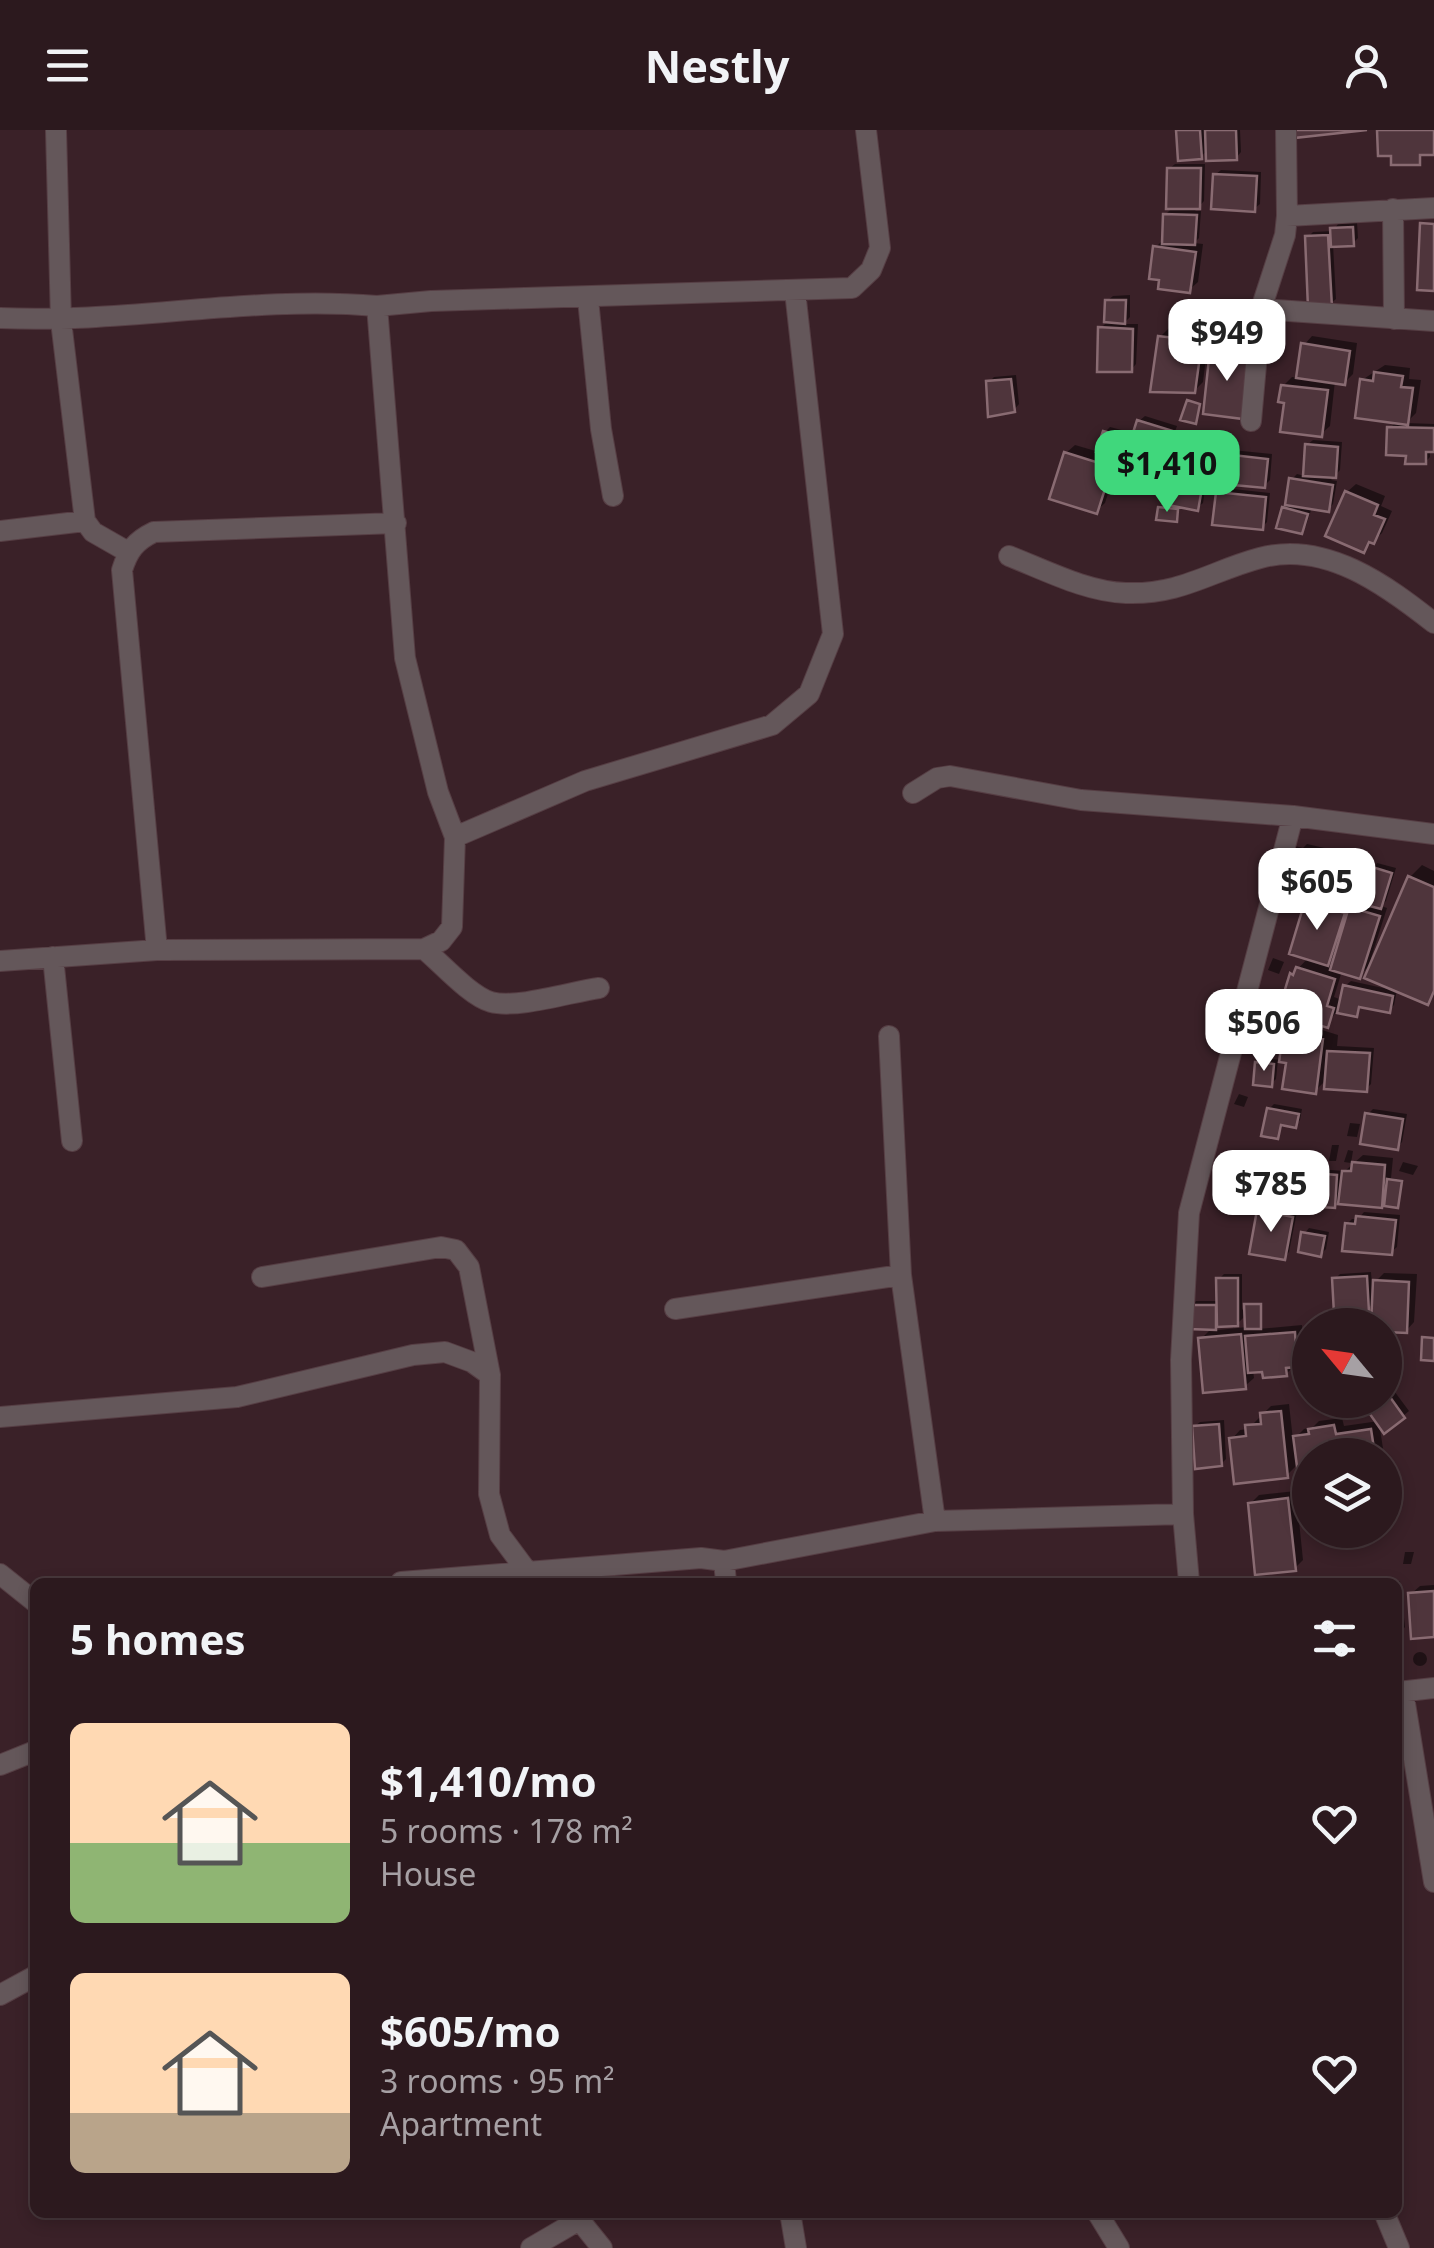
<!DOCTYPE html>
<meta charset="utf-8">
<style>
body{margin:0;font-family:"Noto Sans",sans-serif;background:#342227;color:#f1f3f6;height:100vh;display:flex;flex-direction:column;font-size:38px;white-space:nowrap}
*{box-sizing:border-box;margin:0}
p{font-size:32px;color:#a6a0a4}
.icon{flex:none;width:55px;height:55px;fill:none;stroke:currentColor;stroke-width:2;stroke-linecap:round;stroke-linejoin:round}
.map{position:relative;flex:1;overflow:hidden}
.panel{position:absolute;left:30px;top:1448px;width:1372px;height:640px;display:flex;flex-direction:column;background:#2c191e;border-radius:15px;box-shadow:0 5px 15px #0003,0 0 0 2px #48383c}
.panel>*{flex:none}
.needle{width:65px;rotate:299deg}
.buttons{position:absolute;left:1292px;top:1178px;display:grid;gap:20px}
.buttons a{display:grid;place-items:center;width:110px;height:110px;border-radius:50%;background:#2c191e;box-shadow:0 5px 15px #0003,0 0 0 2px #48383c;font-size:50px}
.price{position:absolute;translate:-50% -85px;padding:0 22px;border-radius:20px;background:#fff;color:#222;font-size:32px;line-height:65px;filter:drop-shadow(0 2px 5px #0008)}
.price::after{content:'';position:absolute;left:50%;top:60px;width:30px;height:22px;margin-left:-15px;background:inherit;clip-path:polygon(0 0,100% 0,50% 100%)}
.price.selected{background:#40d77c;color:#111}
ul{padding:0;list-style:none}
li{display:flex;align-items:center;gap:30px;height:250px;padding:0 40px}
li span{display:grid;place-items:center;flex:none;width:280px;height:200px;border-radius:15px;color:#555}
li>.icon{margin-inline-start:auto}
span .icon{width:120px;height:120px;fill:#fffc;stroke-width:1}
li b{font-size:42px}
h2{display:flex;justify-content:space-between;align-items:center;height:120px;padding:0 40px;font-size:42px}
header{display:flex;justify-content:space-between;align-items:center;height:130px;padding:0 40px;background:#2c191e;font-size:45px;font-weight:700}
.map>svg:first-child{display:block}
.shadow{fill:#0007;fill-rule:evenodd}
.building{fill:#4f353c;stroke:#896b72;stroke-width:2.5}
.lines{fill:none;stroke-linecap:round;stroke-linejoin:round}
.minor-casing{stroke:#563e44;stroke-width:22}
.minor{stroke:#64575a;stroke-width:20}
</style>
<header><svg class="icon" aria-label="menu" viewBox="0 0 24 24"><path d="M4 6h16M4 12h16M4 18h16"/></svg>Nestly<svg class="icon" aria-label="person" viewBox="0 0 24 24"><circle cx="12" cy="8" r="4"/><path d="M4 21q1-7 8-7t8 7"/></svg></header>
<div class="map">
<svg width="1434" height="2118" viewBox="0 0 1434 2118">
<rect width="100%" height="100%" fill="#3a2128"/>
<!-- shadow -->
<path class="shadow" d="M1179,0H1240L1241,22L1236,28L1208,19L1201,27Z
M1175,34H1205L1204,71L1195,81H1201L1199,108L1194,113L1203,114L1198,152L1189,160L1156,117L1164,109L1165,85L1174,76L1169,39Z
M1221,40L1261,42L1260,74L1254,79L1215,45Z
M1357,92L1358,108L1353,113L1333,114L1336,169L1330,174L1308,107L1313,102L1333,101L1338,94Z
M1130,165V187L1123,194H1138L1136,234L1131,240L1101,198L1107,192V171L1113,166Z
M1169,198L1209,203L1203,252L1194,261L1160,207Z
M1312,206L1357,213L1353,244L1344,253L1335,251L1330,296L1321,304L1287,271L1283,256L1292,247L1298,248L1304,215Z
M1221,212L1261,217L1206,282L1212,220Z
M1385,235L1410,238L1409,249L1421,250L1416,283L1406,293L1434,294V320H1430V327L1425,332L1408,323L1390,298L1397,291L1362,250Z
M1016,245L1019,274L1014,280L989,252L994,247Z
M1145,286L1177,296L1172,310L1180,302L1215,309L1209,342L1203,347L1171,328L1159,340L1139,291Z
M1110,297L1129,302L1123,321L1116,328L1119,329L1105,373L1096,381L1066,323L1075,315L1099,322L1105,302Z
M1313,310L1342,312L1340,340L1331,350L1337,351L1333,374L1328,380L1312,377L1306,396L1301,402L1284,379L1291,350L1297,344L1305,346L1307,315Z
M1222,319L1272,324L1270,350L1264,356L1217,324Z
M1175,348L1206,354L1203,373L1197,378L1179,375L1176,389L1160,378L1165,376L1170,353Z
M1356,354L1385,366L1381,376L1392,381L1382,403L1364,420L1347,362Z
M1224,358L1270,363L1267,392L1262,397L1219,363Z
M1307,714L1359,726L1352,764L1343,772L1354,775L1377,733L1396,738L1386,771L1381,776L1387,778L1371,828L1374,830L1410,747L1422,735L1434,741V865L1427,872L1397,860L1394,875L1389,881L1362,875L1356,884L1338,880L1322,900L1338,905L1337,916L1374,918L1371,954L1366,959L1327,949L1315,961L1289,931L1278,930L1276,949L1271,954L1258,933L1263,928L1282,930L1284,919L1299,898L1291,865L1292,845L1309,827L1308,772L1313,767L1279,761L1295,716L1303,718ZM1337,824L1333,837L1326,835ZM1372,833L1392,860L1351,851L1345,856L1342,870L1334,867L1342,841L1359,846Z
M1273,828L1284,832L1279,844L1268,840Z
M1239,964L1248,967L1244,977L1234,974Z
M1274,974L1302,979L1300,990L1295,995L1284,993L1278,1007L1269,979Z
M1373,979L1407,984L1402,1012L1397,1018L1368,984Z
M1350,993L1360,994L1357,1007L1347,1006Z
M1332,1015H1339L1336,1031H1329Z
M1348,1020L1353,1021L1351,1033L1344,1032Z
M1363,1025L1393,1028L1391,1048L1402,1050L1398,1075L1387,1069L1381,1075L1338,1071L1334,1075L1296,1045L1308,1030L1318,1031L1317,1039L1345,1041Z
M1403,1032L1418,1036L1413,1045L1399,1041Z
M1269,1053L1287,1054V1070L1278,1078L1297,1082L1289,1122L1284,1128L1260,1081L1263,1059Z
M1364,1082L1400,1085L1397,1117L1391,1122L1347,1094L1352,1089H1358Z
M1309,1098L1329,1102L1326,1119L1321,1124L1304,1104Z
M1371,1142L1372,1155L1384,1143L1417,1144L1414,1192L1406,1201L1385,1200V1195H1373L1374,1172L1368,1179L1335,1149L1340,1144Z
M1224,1144H1242V1180L1249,1173H1262V1194L1258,1199L1302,1195L1305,1226L1286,1244L1253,1240L1254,1248L1245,1256L1201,1209L1209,1201L1247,1197V1184L1233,1198V1194L1191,1196V1176L1196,1171H1219V1149Z
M1310,1227V1243L1304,1240Z
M1386,1250L1409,1281L1403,1286L1379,1292L1384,1325H1310V1348L1299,1333L1287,1345L1232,1309L1240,1300L1248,1299L1271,1276L1289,1274L1293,1310L1304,1299L1313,1297L1319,1291L1342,1288L1344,1296L1379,1291L1363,1270H1385Z
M1224,1290L1226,1329L1221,1334L1194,1297L1200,1292Z
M1296,1361L1303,1430L1295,1438L1250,1374L1259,1365Z
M1396,1371V1387L1385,1392V1372Z
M1405,1422H1414L1411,1434H1403Z
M1400,1451L1405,1497L1398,1505V1452H1387Z
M1434,1455V1504L1411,1464L1420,1456Z
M1413 1529a7 7 0 1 1 14 0a7 7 0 1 1-14 0Z"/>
<!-- building -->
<path class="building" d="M1176,0H1200L1202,29L1178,31Z
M1205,0H1236L1237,30L1206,31Z
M1294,0H1367L1294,8Z
M1377,0H1434V25H1420V35H1391V26H1378Z
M1167,38H1201L1200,79H1166Z
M1213,44L1257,46L1255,82L1211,79Z
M1163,84L1197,85L1195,115L1162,114Z
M1420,93L1434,94V161L1417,160Z
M1353,97L1354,116L1331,117L1330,98Z
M1328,105L1332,177L1308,178L1305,106Z
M1153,116L1196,122L1190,163L1158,159L1159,150L1149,149Z
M1105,170H1126L1125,194L1104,192Z
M1098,197L1133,199L1132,242H1097Z
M1158,206L1202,211L1195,263L1150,262Z
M1301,213L1350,221L1345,255L1296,248Z
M1210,219L1253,224L1243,289L1203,284Z
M1374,242L1403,246L1401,257L1413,258L1408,295L1355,288L1360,249L1373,251Z
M1011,249L1015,282L988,287L986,251Z
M1281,255L1328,260L1322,307L1280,302L1284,273L1278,272Z
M1187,270L1200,274L1196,294L1180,290Z
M1137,290L1173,301L1160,343L1124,331Z
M1387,297L1434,298V322H1426V334H1405L1406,326L1386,325Z
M1103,301L1125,307L1119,329L1096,322Z
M1173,306L1211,314L1204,350L1165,342Z
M1305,314L1338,317L1336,348L1303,346Z
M1064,322L1112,337L1097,384L1049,369Z
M1215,323L1268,329L1265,358L1212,353Z
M1289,348L1333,355L1329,382L1285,375Z
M1167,352L1202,358L1198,381L1163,374Z
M1345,361L1378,375L1374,385L1385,389L1374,414L1369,412L1364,423L1325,406Z
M1216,362L1266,367L1263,400L1212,395Z
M1158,377L1178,379L1177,392L1156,390Z
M1282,377L1308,384L1302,404L1276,398Z
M1297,721L1352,734L1344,775L1276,763L1284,724L1296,726Z
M1369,736L1392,743L1381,779L1358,773Z
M1408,746L1434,757V861L1428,875L1364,848Z
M1305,771L1345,783L1328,836L1289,824Z
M1349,777L1380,786L1360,849L1330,840Z
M1296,837L1335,849L1327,876L1334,878L1328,898L1322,896L1319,907L1279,895L1288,867L1283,866L1290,843L1293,845Z
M1343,855L1393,866L1390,883L1359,877L1357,887L1337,883Z
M1289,904L1323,909L1316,964L1282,959L1286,933L1279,932L1281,918L1287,919Z
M1327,921L1370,923L1367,962L1324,959Z
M1255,932L1274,934L1272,957L1253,955Z
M1267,978L1299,984L1296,998L1281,995L1278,1009L1261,1006Z
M1365,983L1403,989L1398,1020L1360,1014Z
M1352,1032L1385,1035L1382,1078L1338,1074L1342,1041H1351Z
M1300,1034L1314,1035L1313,1043L1337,1045L1335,1078L1291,1075L1293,1044H1299Z
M1387,1049L1402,1051L1398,1078L1384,1076Z
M1261,1058H1283V1078L1260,1077Z
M1257,1080L1293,1087L1285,1130L1249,1124Z
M1356,1086L1396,1090L1392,1125L1342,1121L1345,1093L1355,1094Z
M1301,1102L1325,1106L1321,1127L1298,1122Z
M1367,1146L1369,1182L1334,1184L1332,1148Z
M1216,1148H1238V1196L1217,1197Z
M1373,1150L1409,1152L1407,1203L1385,1202V1195H1371Z
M1244,1174H1261V1199H1245Z
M1189,1175H1216V1200L1188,1199Z
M1295,1202L1297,1237L1286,1238L1287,1246L1263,1248L1262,1242L1248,1243L1245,1206Z
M1241,1204L1246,1259L1203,1263L1198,1208Z
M1422,1207L1434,1208V1231L1421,1230Z
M1385,1260L1405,1288L1384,1304L1360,1270H1385Z
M1281,1281L1288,1348L1234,1354L1229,1308L1246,1306L1245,1295L1261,1294L1260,1283Z
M1219,1294L1222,1336L1195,1339L1192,1296Z
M1334,1295L1336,1304L1371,1299L1375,1325H1310V1350L1299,1352L1293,1306L1309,1304L1308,1299Z
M1288,1368L1296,1441L1255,1445L1248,1373Z
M1434,1461V1507L1411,1509L1408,1463Z"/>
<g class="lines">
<defs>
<path id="minor" d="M56,0L61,191L85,391L93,402L128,422
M1286,0L1287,86
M1393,79L1394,189
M588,169L601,299L613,366
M1261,179L1434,191
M0,188C126,194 251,165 377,176
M1251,291L1261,179L1285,105L1287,86L1434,78
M0,401L85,391
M1009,426C1045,440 1087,462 1126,463C1181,465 1211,441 1260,428C1325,410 1386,455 1434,493
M913,663L937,648L950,646L1081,670L1293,686L1434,704
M455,707L585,651L772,595L809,564L833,504L795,161
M424,819C441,833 470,866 491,872C517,879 571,862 599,858
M157,820L122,440C128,421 135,411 154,402L396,393
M53,827L72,1011
M0,831L157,820L424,819L441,811L452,797L455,707L438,662L405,528L377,176L431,171L852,158L871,140L880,118L866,0
M889,906L901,1145L935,1391
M262,1147L441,1117L456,1120L469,1137L490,1245L489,1364L500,1405L529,1444
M675,1179L901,1145
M0,1287L237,1267L413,1225L445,1222L472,1232L490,1245
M724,1431L726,1452
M0,1444L35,1472
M401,1452L701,1428L724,1431L935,1391L1183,1384
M1189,1452L1183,1384L1181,1230L1189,1083L1293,686
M1403,1561L1434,1752
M1398,1562L1434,1558
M0,1635L35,1621
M0,1865L35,1846
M573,2082L602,2118
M790,2082L796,2118
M1097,2082L1119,2118
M1384,2082L1399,2118
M531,2118L579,2090"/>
</defs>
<!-- minor casing -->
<use href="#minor" class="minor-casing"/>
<!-- minor -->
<use href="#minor" class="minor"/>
</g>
</svg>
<div class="buttons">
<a><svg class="needle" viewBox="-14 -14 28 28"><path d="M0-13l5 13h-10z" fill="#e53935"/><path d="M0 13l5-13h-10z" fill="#a6a0a4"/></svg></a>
<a><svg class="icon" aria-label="layers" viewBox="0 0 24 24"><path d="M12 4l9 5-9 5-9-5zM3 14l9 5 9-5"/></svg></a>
</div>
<b class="price" style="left:1227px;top:254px">$949</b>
<b class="price selected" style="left:1167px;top:385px">$1,410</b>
<b class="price" style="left:1317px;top:803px">$605</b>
<b class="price" style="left:1264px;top:944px">$506</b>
<b class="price" style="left:1271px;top:1105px">$785</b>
<section class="panel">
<h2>5 homes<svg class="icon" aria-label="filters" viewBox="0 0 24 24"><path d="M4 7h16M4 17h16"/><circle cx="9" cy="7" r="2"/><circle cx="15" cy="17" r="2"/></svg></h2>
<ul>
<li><span style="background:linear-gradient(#ffd9b3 60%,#8fb573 0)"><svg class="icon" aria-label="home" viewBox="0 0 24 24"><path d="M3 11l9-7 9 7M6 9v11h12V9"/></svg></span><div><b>$1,410/mo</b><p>5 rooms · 178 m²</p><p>House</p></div><svg class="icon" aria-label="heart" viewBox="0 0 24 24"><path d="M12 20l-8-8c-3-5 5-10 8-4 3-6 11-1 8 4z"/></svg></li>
<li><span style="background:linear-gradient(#ffd9b3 70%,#b9a48a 0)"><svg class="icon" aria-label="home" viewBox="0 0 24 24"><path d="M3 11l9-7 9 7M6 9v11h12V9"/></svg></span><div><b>$605/mo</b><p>3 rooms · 95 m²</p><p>Apartment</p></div><svg class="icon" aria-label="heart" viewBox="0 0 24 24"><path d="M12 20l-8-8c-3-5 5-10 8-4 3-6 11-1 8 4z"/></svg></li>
</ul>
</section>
</div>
